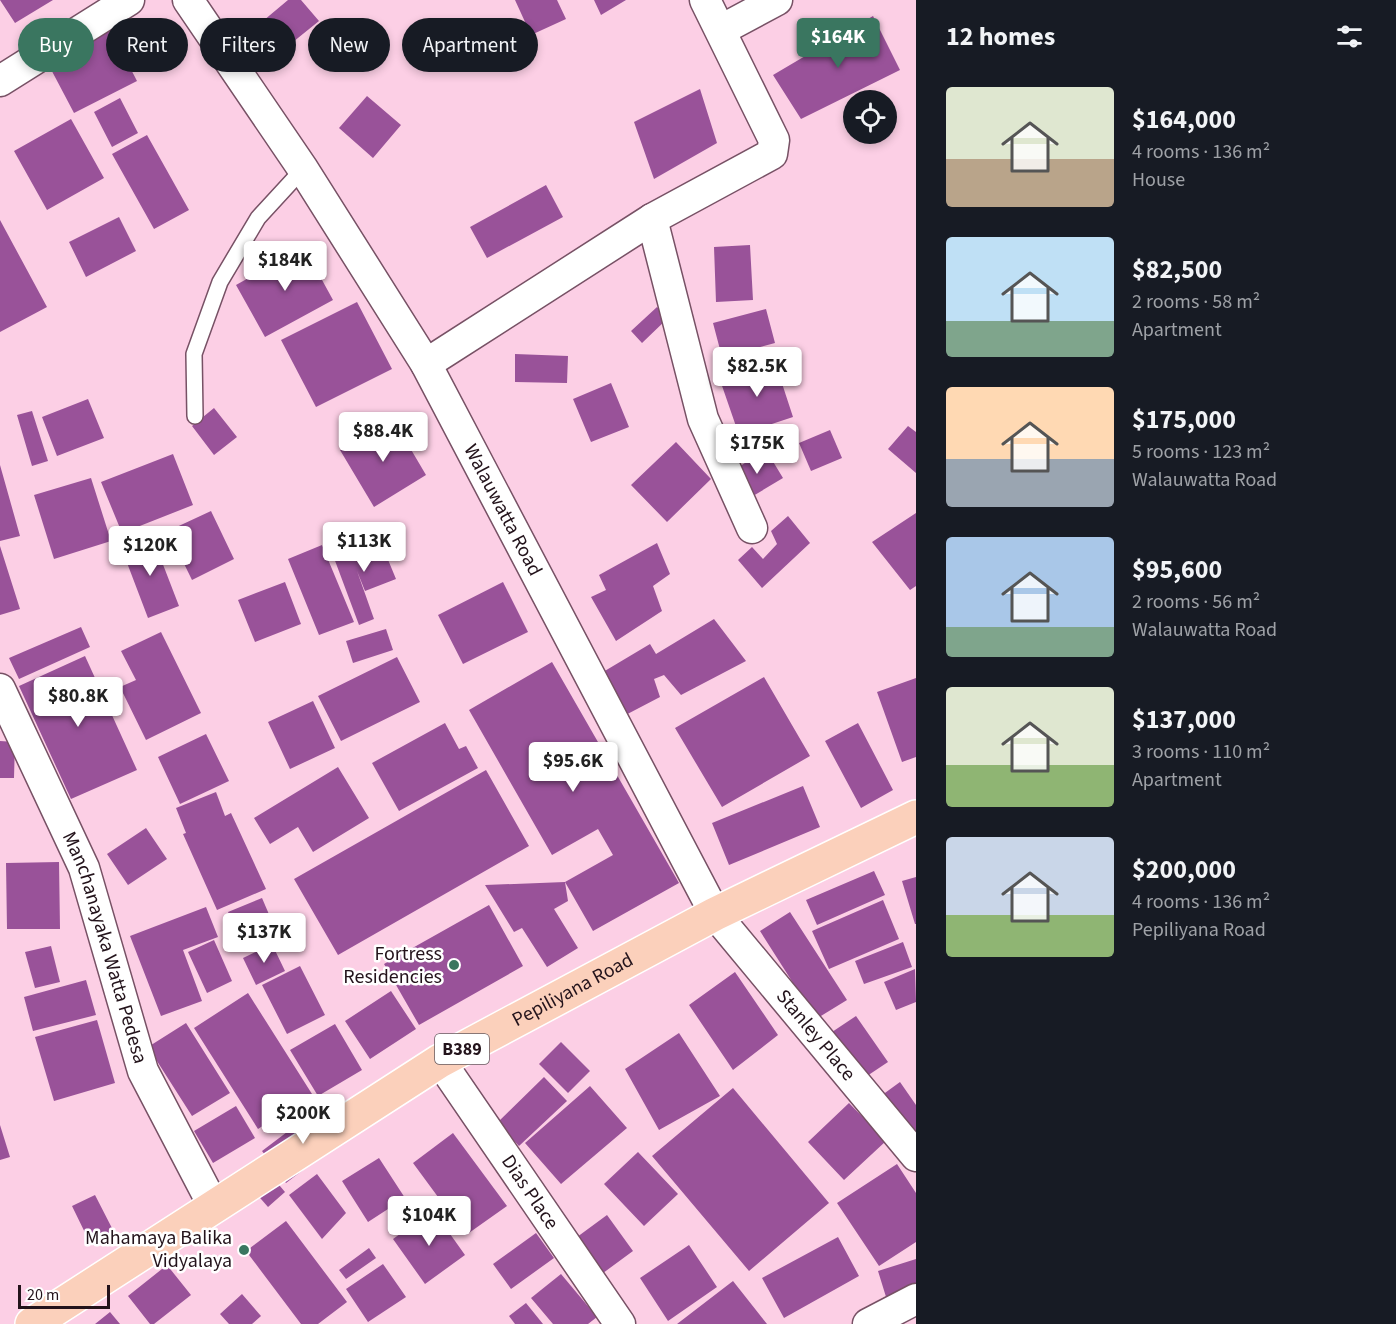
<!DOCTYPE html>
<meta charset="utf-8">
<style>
body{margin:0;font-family:"Source Sans 3",sans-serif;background:#242831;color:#f1f3f6;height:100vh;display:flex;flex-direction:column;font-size:22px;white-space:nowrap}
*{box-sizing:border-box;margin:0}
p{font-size:20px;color:#9ea1a6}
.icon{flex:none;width:33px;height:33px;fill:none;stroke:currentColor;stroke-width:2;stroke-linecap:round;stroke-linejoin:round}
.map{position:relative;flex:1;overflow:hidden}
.sheet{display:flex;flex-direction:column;background:#171b24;width:480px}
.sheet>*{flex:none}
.banner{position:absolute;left:18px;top:18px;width:570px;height:54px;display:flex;gap:12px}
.tools{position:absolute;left:843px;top:90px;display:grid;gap:12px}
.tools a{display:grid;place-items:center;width:54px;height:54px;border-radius:50%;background:#171b24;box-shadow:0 3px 9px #0003;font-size:30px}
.scale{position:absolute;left:18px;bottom:15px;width:92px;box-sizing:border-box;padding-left:6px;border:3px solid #23131b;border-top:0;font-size:16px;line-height:21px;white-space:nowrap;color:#23131b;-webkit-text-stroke:4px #fff;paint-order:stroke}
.price{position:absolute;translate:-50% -51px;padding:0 14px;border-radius:6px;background:#fff;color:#222;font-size:20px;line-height:39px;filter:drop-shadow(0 2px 3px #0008)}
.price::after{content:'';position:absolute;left:50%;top:36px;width:18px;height:14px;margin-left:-9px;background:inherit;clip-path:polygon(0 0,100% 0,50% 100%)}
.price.active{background:#3a7660;color:#fff}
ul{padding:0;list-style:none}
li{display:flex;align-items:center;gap:18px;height:150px;padding:0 30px}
li span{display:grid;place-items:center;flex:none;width:168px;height:120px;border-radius:6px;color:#555}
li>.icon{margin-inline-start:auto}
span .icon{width:72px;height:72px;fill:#fffc;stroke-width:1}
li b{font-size:26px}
h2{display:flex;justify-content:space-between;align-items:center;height:72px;padding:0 30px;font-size:26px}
.chip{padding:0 21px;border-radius:27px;background:#171b24;box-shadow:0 3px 9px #0003;font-size:21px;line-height:54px}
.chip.active{background:#3a7660;color:#fff}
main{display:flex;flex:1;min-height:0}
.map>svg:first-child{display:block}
.building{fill:#995299}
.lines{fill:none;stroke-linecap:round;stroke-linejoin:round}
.lane-casing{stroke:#775165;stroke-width:18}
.street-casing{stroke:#775165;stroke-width:33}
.primary-casing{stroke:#fff;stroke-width:36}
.lane{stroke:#fff;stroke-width:15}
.street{stroke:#fff;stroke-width:30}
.primary{stroke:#fbd0bb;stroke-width:33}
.poi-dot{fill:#3a7660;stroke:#fff;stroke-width:2}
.labels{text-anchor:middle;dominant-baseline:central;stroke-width:5;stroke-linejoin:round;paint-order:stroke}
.shield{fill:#fff;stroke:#655a5f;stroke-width:1.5}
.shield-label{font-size:18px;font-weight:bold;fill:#23131b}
.street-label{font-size:20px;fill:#23131b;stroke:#fff}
.poi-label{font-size:20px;fill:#23131b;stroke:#fff;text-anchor:end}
</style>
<main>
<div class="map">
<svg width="916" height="1324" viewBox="0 0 916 1324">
<rect width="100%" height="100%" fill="#fccfe5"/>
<!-- building -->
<path class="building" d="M0,0H53L15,23Z
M288,0H301L319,21L267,63L245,36Z
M515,0H557L566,19L531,35Z
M594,0H626L601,15Z
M873,16L900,70L801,119L773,75Z
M108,25L137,81L74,113L45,58Z
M700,89L717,143L654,179L634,122Z
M367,96L401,125L373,158L339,128Z
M120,98L138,133L112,147L94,112Z
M71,119L104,178L47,210L14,151Z
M147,135L189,210L154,229L112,154Z
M546,185L563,217L487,258L470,227Z
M119,217L136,251L86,277L69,242Z
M0,220L47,307L0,332Z
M750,245L753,300L716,302L714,247Z
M304,247L333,300L265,337L236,285Z
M357,302L392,369L316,407L281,340Z
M657,307L668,318L642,343L631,331Z
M766,309L775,343L722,357L713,323Z
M515,354L568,356L567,383L515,382Z
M775,362L793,417L739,435L720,380Z
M611,383L629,427L591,442L573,399Z
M88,399L104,438L57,456L42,417Z
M214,408L237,437L214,455L192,426Z
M32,411L48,461L32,466L17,415Z
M393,419L426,475L374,507L340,450Z
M908,426L916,432V473L888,449Z
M830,430L842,458L811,471L799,443Z
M676,442L711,479L667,522L631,485Z
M766,450L783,478L748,499L732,471Z
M173,454L193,505L122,533L101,482Z
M0,465L20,536L0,541Z
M91,478L111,541L54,559L34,495Z
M211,511L234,559L192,580L168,531Z
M916,513V586L910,590L872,542Z
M788,516L810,543L762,588L738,560L752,547L763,559L777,544L771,531Z
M377,533L396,579L365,591L357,571L374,619L359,625L334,558L349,553L346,545Z
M152,536L179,606L148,618L121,547Z
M657,543L670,574L653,586L662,611L616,641L591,597L606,590L599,575Z
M322,545L354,622L319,635L288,559Z
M0,546L20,609L0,615Z
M285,582L301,624L255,642L238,600Z
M503,582L528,632L463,664L438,615Z
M714,619L746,661L681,695L664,675L654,679L660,697L616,720L593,678L650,644L656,654Z
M81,627L90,647L19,679L9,658Z
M386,629L393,650L353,663L346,641Z
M161,632L201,713L146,740L120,687L136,680L121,651Z
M85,656L137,770L71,799L19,686Z
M397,657L420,702L341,741L318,696Z
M552,662L679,883L593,931L565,882L613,855L598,829L552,855L469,710Z
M764,677L810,756L722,807L675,728Z
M916,678V757L902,762L877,692Z
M313,701L335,748L290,769L268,722Z
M445,723L459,749L466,746L478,768L399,811L372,763Z
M858,723L893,790L861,808L825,741Z
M206,734L229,781L180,804L158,757Z
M0,741L15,742L14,778H0Z
M338,767L369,818L313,852L298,827L270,844L254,818Z
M486,770L529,846L338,955L294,879Z
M803,786L820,827L729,865L712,823Z
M216,792L225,816L231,813L266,889L217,910L183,834L186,833L176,808Z
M146,828L167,859L128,885L107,854Z
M59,862L60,929H7L6,863Z
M874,871L885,895L817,925L806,900Z
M916,877V924H915L902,881Z
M565,882L568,901L554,909L578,948L547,967L522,928L514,932L485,885Z
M262,898L277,933L243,947L228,912Z
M883,900L899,939L829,969L812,931Z
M489,905L523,966L419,1025L384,964Z
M206,907L218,937L183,950L202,1001L161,1016L130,936Z
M790,912L847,1000L816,1019L760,931Z
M214,940L232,981L207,993L188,952Z
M903,942L912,967L864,984L855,961Z
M272,944L285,971L256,985L243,958Z
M51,946L60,982L35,988L25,952Z
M300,966L325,1015L287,1034L262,985Z
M915,969L916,1002L896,1010L884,982Z
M735,972L778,1035L733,1070L689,1005Z
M86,980L96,1015L33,1031L24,997Z
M391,991L416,1029L370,1059L345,1021Z
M248,993L312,1094L258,1129L194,1028Z
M856,1016L888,1062L861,1080L829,1034Z
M97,1020L115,1083L54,1101L35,1037Z
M186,1023L230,1093L192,1116L148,1047Z
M335,1024L362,1070L318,1096L290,1050Z
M679,1033L720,1096L659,1130L625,1069Z
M561,1042L590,1071L568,1093L539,1064Z
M544,1077L567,1101L519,1146L497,1123Z
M900,1082L916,1105V1153L878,1098Z
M590,1086L627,1128L561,1184L525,1143Z
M733,1088L829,1203L749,1271L652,1156Z
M849,1103L886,1141L844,1180L808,1142Z
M236,1106L255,1138L213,1163L194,1131Z
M320,1107L344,1139L286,1183L262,1151Z
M0,1125L10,1157L0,1160Z
M453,1133L507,1206L466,1235L413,1163Z
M638,1152L678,1194L644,1226L604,1184Z
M379,1158L405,1198L368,1222L342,1181Z
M259,1161L285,1192L268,1207L241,1176Z
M897,1164L916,1193V1242L879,1266L837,1203Z
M317,1174L346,1213L322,1239L289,1195Z
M95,1195L115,1234L91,1245L72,1206Z
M433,1210L465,1255L425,1284L393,1239Z
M607,1215L633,1251L599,1276L573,1240Z
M286,1221L347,1302L318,1324H301L246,1251Z
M536,1233L554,1258L511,1289L493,1264Z
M838,1237L859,1276L784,1318L762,1278Z
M689,1245L717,1287L668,1321L640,1278Z
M369,1248L376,1258L346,1279L339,1270Z
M916,1259V1305L891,1313L878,1271Z
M383,1264L406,1297L368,1322L346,1289Z
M167,1265L191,1295L154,1324H150L128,1296Z
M561,1274L597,1317L588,1324H553L531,1298Z
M733,1281L767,1324H677Z
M242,1294L261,1316L252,1324H229L220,1314Z
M526,1303L543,1324H515L509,1316Z
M110,1312L120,1324H95Z"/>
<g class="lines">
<defs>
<path id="lane" d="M195,416L194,354L220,282L258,218L303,169"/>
<g id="street">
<path id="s1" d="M188,0L303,169L426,364L715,914L916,1156"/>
<path d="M721,30L777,0"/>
<path d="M0,81L129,0"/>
<path d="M652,219L703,419L752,528"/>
<path d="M426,364L652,219L772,154L774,140L705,0"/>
<path id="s2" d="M0,689L84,868L143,1071L214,1207"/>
<path id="s3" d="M440,1061L620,1324"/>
<path d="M868,1324L916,1299"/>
</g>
<g id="primary">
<path id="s4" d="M32,1324L440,1061L715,914L916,817"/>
</g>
</defs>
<!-- lane casing -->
<use href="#lane" class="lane-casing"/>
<!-- street casing -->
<use href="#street" class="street-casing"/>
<!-- primary casing -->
<use href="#primary" class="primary-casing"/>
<!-- lane -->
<use href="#lane" class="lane"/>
<!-- street -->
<use href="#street" class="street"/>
<!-- primary -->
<use href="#primary" class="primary"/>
</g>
<!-- markers -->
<g class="poi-dot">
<circle cx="454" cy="965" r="6"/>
<circle cx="244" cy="1250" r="6"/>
</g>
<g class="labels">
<!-- shield labels -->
<rect class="shield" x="435" y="1034" width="54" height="30" rx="4.5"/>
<g class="shield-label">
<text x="462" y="1049">B389</text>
</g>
<!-- street labels -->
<g class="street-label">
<text stroke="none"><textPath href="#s1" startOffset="600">Walauwatta Road</textPath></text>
<text stroke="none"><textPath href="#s2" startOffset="280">Manchanayaka Watta Pedesa</textPath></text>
<text stroke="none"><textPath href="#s4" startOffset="636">Pepiliyana Road</textPath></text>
<text stroke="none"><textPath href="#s1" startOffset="1214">Stanley Place</textPath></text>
<text stroke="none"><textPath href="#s3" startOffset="159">Dias Place</textPath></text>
</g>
<!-- poi labels -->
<g class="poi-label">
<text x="442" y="954">Fortress<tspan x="442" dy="23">Residencies</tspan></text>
<text x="232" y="1238">Mahamaya Balika<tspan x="232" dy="23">Vidyalaya</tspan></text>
</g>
</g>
</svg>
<div class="tools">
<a><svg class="icon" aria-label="locate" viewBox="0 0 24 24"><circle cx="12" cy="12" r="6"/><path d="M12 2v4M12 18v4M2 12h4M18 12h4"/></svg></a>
</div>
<div class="scale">20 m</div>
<b class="price active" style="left:838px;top:69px">$164K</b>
<b class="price" style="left:285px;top:292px">$184K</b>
<b class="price" style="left:757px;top:398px">$82.5K</b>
<b class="price" style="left:383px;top:463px">$88.4K</b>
<b class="price" style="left:757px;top:475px">$175K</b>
<b class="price" style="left:364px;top:573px">$113K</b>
<b class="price" style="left:150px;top:577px">$120K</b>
<b class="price" style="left:78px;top:728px">$80.8K</b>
<b class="price" style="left:573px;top:793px">$95.6K</b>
<b class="price" style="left:264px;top:964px">$137K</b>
<b class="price" style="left:303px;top:1145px">$200K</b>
<b class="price" style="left:429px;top:1247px">$104K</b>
<div class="banner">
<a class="chip active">Buy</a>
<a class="chip">Rent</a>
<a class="chip">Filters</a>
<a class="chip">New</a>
<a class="chip">Apartment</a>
</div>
</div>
<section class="sheet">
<h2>12 homes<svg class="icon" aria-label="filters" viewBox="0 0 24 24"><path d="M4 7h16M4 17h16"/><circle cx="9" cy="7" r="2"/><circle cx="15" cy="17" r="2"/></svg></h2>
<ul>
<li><span style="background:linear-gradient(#dfe7d0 60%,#b9a48a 0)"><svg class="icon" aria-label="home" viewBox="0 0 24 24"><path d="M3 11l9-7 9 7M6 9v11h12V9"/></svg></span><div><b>$164,000</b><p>4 rooms · 136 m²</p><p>House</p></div></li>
<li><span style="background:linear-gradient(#bfe0f5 70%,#7fa58c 0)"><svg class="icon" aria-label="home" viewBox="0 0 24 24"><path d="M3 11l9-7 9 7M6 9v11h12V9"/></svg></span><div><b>$82,500</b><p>2 rooms · 58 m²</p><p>Apartment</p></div></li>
<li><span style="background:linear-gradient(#ffd9b3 60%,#9aa5b1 0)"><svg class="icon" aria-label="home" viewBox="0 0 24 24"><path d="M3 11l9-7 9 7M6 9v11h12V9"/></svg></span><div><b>$175,000</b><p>5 rooms · 123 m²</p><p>Walauwatta Road</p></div></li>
<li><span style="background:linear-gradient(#a9c7e8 75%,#7fa58c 0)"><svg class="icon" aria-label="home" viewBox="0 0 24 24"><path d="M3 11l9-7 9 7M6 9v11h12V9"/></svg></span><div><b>$95,600</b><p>2 rooms · 56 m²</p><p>Walauwatta Road</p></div></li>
<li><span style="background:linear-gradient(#dfe7d0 65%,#8fb573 0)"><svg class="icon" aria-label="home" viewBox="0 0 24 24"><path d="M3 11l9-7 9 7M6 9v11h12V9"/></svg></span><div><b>$137,000</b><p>3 rooms · 110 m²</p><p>Apartment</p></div></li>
<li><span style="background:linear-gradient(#c9d6e8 65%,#8fb573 0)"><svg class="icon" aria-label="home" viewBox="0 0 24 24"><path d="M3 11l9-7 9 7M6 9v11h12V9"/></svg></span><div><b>$200,000</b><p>4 rooms · 136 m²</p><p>Pepiliyana Road</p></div></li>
</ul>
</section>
</main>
